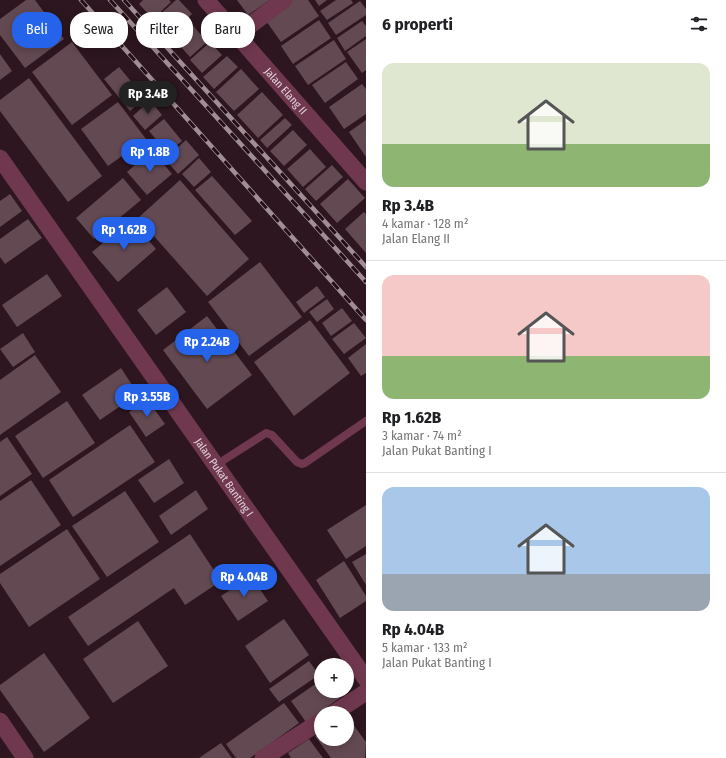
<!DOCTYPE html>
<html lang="id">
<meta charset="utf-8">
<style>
body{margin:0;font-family:"Fira Sans Condensed",sans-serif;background:#f6f6f6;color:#202124;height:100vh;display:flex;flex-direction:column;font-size:15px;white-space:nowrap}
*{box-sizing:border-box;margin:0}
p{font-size:13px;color:#757577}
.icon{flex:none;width:22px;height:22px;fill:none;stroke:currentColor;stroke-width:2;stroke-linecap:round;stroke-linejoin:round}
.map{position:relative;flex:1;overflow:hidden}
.side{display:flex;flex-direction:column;background:#fff;width:360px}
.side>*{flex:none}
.banner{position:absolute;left:12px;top:12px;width:294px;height:36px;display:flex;gap:8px}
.controls{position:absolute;left:314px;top:658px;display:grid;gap:8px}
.controls a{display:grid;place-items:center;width:40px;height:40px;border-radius:50%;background:#fff;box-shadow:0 2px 10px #0003;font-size:20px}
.price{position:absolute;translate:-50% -34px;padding:0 9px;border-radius:14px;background:#2563eb;color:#fff;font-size:13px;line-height:26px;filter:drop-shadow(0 1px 2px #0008)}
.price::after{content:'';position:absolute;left:50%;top:24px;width:12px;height:9px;margin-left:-6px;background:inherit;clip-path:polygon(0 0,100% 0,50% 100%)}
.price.selected{background:#222;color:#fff}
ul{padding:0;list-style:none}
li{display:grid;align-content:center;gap:8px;height:212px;padding:0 16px}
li+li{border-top:1px solid #e0e0e0}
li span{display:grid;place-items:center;height:124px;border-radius:12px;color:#555}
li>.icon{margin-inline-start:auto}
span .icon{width:72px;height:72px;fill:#fffc;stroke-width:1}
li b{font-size:17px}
h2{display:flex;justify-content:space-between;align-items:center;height:48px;padding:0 16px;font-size:17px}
.pill{padding:0 14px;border-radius:16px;background:#fff;box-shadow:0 2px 10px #0003;font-size:14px;line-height:36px}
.pill.selected{background:#2563eb;color:#fff}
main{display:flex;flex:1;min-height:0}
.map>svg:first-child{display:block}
.building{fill:#634952}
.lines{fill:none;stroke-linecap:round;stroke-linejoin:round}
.lane{stroke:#70384f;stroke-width:8}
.street{stroke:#70384f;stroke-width:17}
.rail-casing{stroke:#a18e95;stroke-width:4.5}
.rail{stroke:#230d16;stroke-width:3;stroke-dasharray:9;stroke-linecap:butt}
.labels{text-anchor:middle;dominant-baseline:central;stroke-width:3;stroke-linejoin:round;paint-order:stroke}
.street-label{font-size:11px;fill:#e4d3d9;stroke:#230d16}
</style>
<main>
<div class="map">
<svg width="366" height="758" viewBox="0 0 366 758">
<rect width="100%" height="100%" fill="#2d161f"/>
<!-- building -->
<path class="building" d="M26,0H35L64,39L25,68L0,35V19Z
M143,0H169L171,2L153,19L139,4Z
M176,0H179L192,14L171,34L156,18Z
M237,0H270L248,15Z
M291,0H308L319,16L281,42L264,18Z
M315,0H327L319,6Z
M336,0H351L353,3L327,20L320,11Z
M360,1L366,9V15L336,35L328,23Z
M319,20L331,38L293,64L281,46Z
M362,21L366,26V36L345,51L337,38Z
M190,22L207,42L190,57L173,38Z
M366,39V70L362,73L347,52Z
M334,40L346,59L308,85L295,66Z
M72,42L112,95L72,125L32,72Z
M210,42L222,55L202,73L190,60Z
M0,54L12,71L0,80Z
M227,56L238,67L214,89L203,77Z
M346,62L358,79L325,103L312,85Z
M119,67L145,98L130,111L104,79Z
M241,69L259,89L234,111L216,92Z
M29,78L102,176L68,202L0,111V100Z
M362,84L366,89V114L344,129L329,107Z
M262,92L283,115L258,138L237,115Z
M150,100L162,115L145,130L133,116Z
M118,102L146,139L108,166L81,129Z
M285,118L292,125L267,148L260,140Z
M164,119L182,141L167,153L149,131Z
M366,120V157L349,132Z
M293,130L307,145L284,166L270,151Z
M186,140L199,155L178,174L165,159Z
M310,149L326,167L303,187L287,169Z
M152,150L172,174L147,195L127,172Z
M199,158L211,172L194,187L182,174Z
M332,165L343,177L316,201L305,189Z
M212,176L252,221L235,235L195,190Z
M123,178L141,200L94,239L76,218Z
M348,179L365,198L337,223L320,204Z
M180,180L249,259L207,296L138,218Z
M10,194L22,211L0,227V201Z
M364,212L366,214V253L345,229Z
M28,219L42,238L5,264L0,257V239Z
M131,220L156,249L118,282L92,252Z
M260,262L302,317L249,356L208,302Z
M47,274L62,296L17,327L2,305Z
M317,286L325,297L304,313L296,302Z
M167,287L186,312L156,335L137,310Z
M327,299L334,309L317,322L309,312Z
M342,308L352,321L331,336L322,323Z
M207,316L252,375L207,409L163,350Z
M310,320L350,373L294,416L254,362Z
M354,323L366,338L344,354L332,339Z
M23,333L35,352L13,367L0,349Z
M366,344V373L361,376L348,358Z
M35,355L61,392L0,435V380Z
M121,368L138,394L100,420L82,395Z
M147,399L165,424L146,437L129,412Z
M67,401L95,443L43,478L15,436Z
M130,425L155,462L73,517L49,480Z
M7,437L32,474L0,496V442Z
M169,459L184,483L154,503L138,480Z
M31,480L61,525L0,566V501Z
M196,490L208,509L171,535L159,516Z
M125,491L159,542L107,577L72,526Z
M366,505V546L346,559L327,530Z
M67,529L100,579L29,627L0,583V574Z
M190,534L221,581L185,605L174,588L88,646L68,617Z
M366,554V585L352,562Z
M344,561L366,596V601L340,618L316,580Z
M251,576L268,601L238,621L221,596Z
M284,619L309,655L270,683L245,646Z
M138,621L168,666L113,703L83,659Z
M44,653L90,718L44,752L0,690V685Z
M309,661L319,675L279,702L269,689Z
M321,680V691H337L341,697L306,722L291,701Z
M284,703L299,723L250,758H236L226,744Z
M347,716L366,742L365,758H331L315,736L321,731V739H347Z
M309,739L323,758H291L288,753Z
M221,743L232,758H199Z"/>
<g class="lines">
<!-- lane -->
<path class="lane" d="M216,465L266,433L272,435L297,462L302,464L305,463L366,421"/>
<!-- street -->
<g class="street">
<path id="s1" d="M206,0L366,182"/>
<path d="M237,35L284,0"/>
<path id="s2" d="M0,158L366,679"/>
<path d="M334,713L366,692"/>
<path d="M0,721L25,758"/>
<path d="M263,758L321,721"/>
</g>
<defs>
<path id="rail" d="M81,0L366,320
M110,0L366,282
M124,0L366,267"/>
</defs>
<!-- rail casing -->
<use href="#rail" class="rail-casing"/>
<!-- rail -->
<use href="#rail" class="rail"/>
</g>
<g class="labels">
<!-- street labels -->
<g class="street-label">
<text stroke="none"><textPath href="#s1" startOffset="121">Jalan Elang II</textPath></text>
<text stroke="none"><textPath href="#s2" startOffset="390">Jalan Pukat Banting I</textPath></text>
</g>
</g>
</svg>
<div class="controls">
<a>+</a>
<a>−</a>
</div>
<b class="price selected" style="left:148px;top:115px">Rp 3.4B</b>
<b class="price" style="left:150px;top:173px">Rp 1.8B</b>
<b class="price" style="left:124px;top:251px">Rp 1.62B</b>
<b class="price" style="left:207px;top:363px">Rp 2.24B</b>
<b class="price" style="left:147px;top:418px">Rp 3.55B</b>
<b class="price" style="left:244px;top:598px">Rp 4.04B</b>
<div class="banner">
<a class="pill selected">Beli</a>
<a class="pill">Sewa</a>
<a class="pill">Filter</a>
<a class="pill">Baru</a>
</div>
</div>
<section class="side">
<h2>6 properti<svg class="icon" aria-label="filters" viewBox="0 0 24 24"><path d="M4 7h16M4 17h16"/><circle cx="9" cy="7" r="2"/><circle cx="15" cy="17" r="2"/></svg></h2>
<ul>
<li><span style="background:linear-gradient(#dfe7d0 65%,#8fb573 0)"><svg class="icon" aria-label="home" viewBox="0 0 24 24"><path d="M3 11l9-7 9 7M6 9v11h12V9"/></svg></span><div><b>Rp 3.4B</b><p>4 kamar · 128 m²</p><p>Jalan Elang II</p></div></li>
<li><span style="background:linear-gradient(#f6c9c9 65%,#8fb573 0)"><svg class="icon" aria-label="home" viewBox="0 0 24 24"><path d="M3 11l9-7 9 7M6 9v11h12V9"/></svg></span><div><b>Rp 1.62B</b><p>3 kamar · 74 m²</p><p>Jalan Pukat Banting I</p></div></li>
<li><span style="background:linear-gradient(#a9c7e8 70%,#9aa5b1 0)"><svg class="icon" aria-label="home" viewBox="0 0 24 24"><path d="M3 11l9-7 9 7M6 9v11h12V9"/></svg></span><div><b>Rp 4.04B</b><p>5 kamar · 133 m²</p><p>Jalan Pukat Banting I</p></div></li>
</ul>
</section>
</main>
